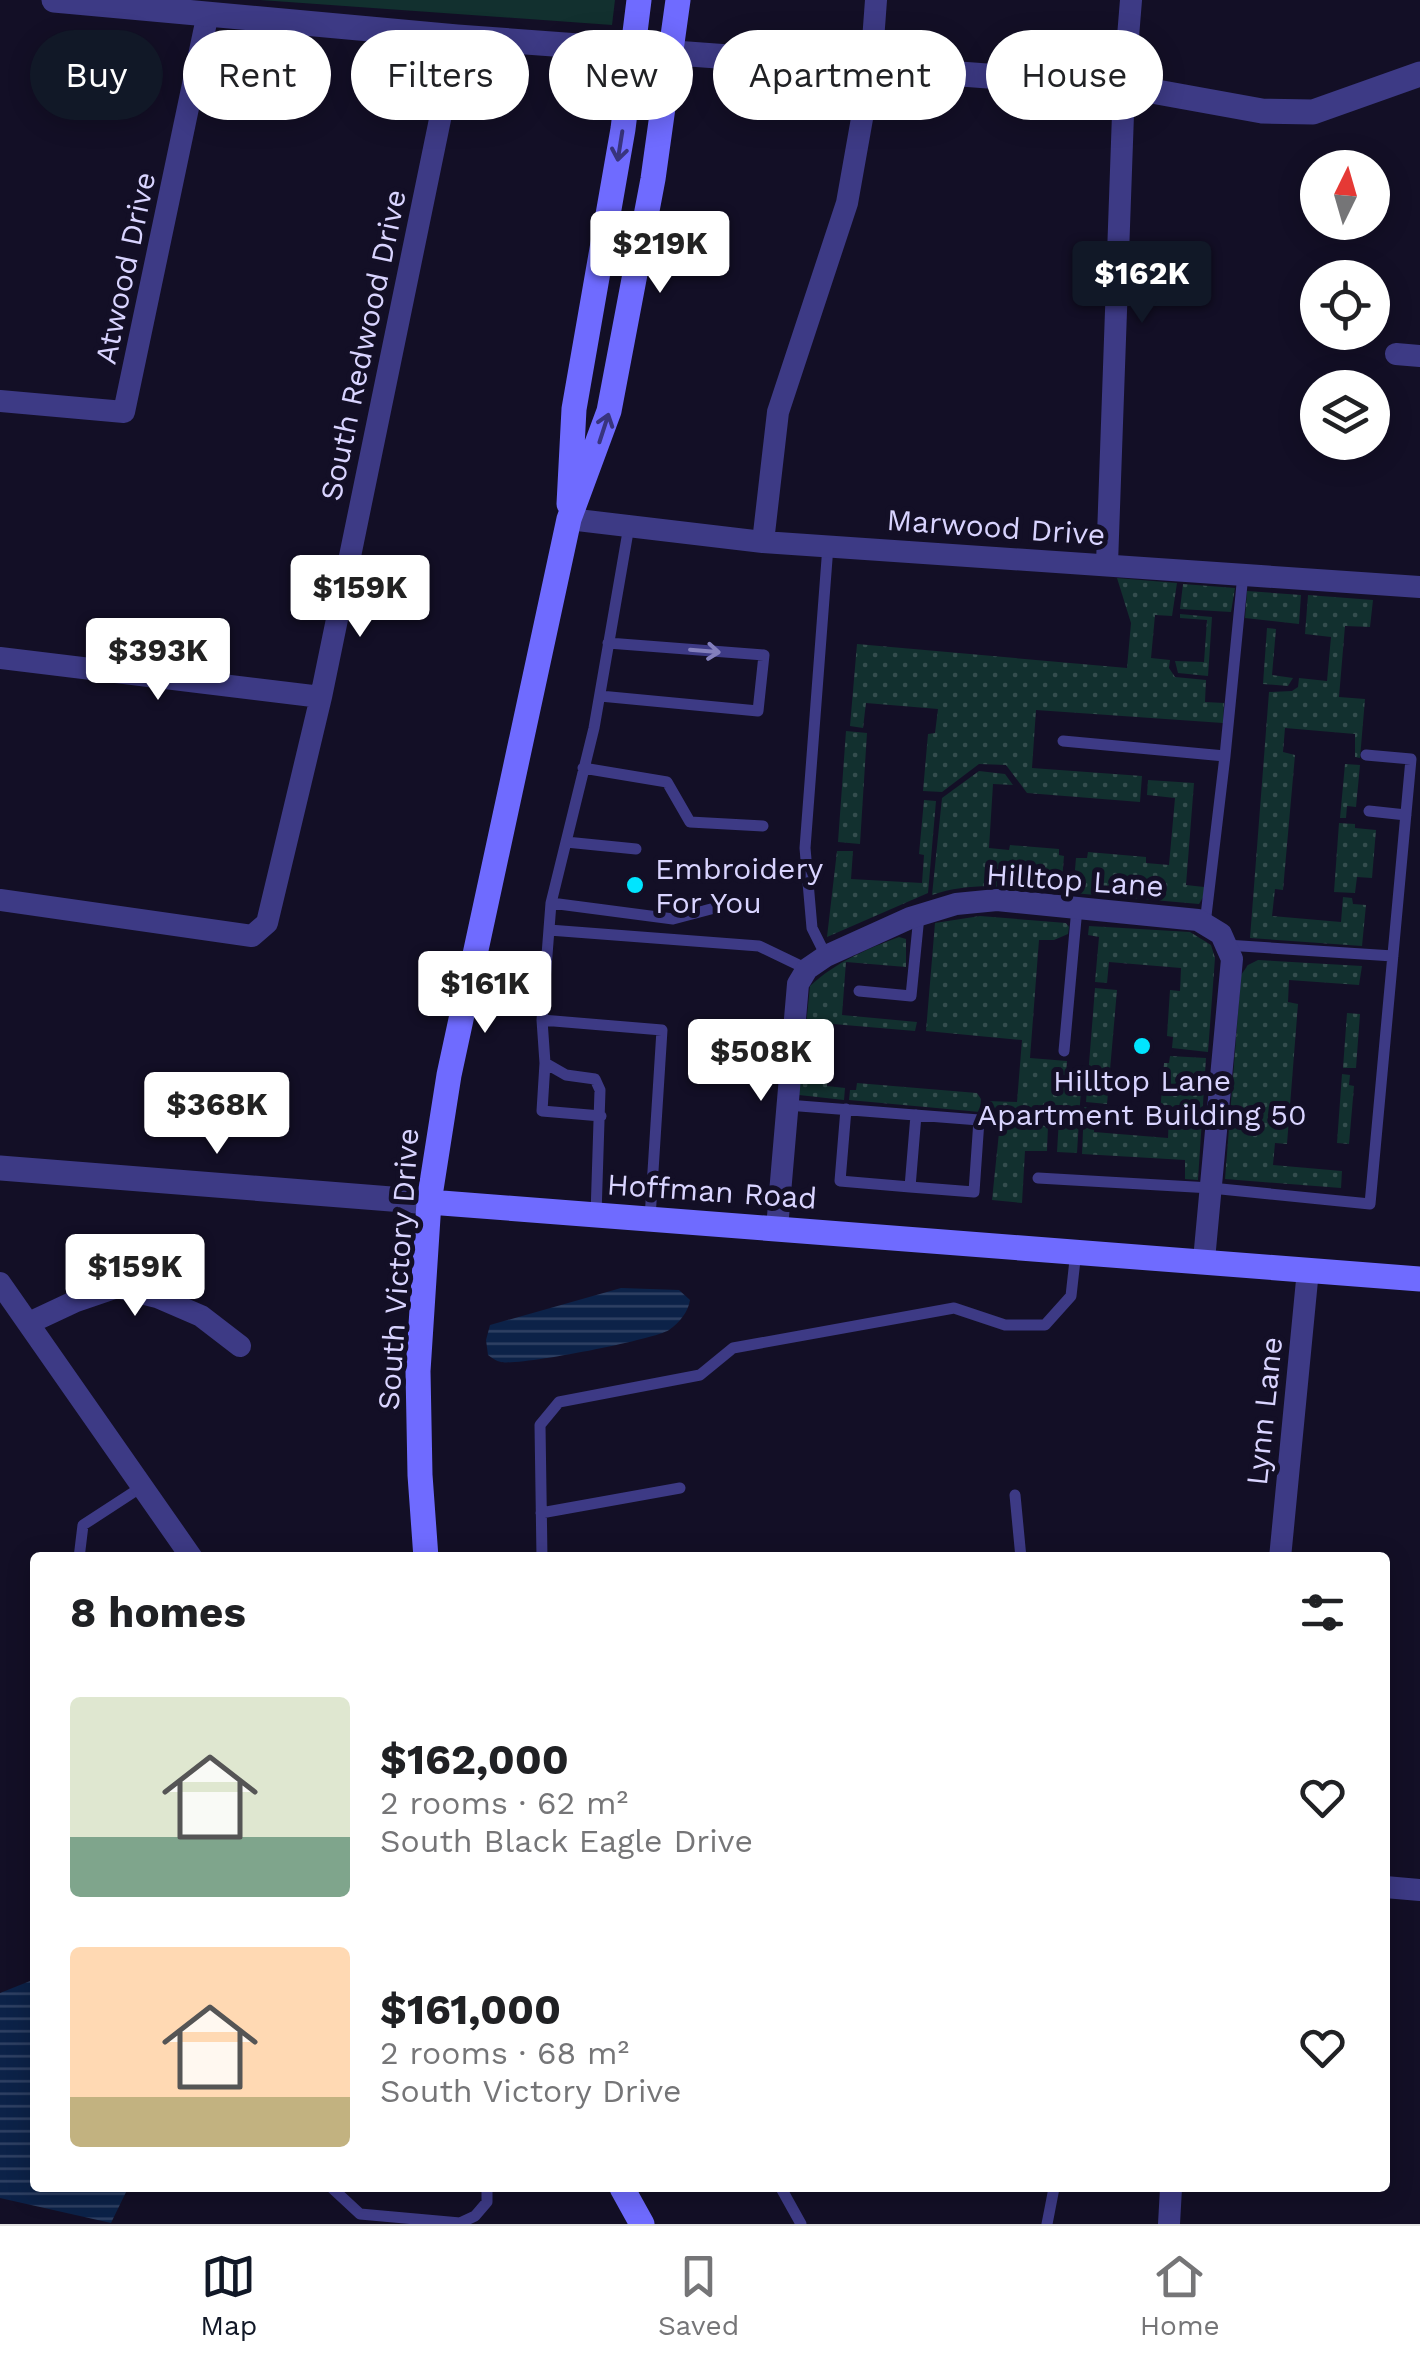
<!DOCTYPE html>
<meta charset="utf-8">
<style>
body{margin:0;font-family:"Work Sans",sans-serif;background:#f2f2f2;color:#202124;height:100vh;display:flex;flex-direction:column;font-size:38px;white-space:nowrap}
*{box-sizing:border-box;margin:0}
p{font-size:32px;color:#757577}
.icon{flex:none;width:55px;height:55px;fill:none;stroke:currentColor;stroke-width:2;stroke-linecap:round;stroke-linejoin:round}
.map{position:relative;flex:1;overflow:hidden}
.side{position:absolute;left:30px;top:1552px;width:1360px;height:640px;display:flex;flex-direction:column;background:#fff;border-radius:10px;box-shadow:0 5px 25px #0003}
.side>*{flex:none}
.hud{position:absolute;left:30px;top:30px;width:1360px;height:90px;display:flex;gap:20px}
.needle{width:65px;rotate:5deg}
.fabs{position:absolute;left:1300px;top:150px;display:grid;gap:20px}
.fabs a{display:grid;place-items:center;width:90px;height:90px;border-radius:50%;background:#fff;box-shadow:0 5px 25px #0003;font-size:50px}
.price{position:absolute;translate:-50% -85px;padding:0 22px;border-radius:10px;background:#fff;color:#222;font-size:32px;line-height:65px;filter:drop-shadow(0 2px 5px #0008)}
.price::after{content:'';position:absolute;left:50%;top:60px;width:30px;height:22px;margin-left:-15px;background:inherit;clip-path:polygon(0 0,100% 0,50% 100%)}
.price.current{background:#111827;color:#fff}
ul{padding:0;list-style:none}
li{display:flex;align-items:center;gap:30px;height:250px;padding:0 40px}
li span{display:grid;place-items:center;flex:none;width:280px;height:200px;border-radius:10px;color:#555}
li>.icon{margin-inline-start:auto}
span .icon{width:120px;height:120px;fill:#fffc;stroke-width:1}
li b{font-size:42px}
h2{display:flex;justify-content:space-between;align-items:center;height:120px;padding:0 40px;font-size:42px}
.chip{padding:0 35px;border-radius:45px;background:#fff;box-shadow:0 5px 25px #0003;font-size:35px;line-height:90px}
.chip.current{background:#111827;color:#fff}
.tabs{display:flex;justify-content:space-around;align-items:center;height:140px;border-top:2px solid #e0e0e0;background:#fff;font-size:28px;color:#757577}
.tabs a{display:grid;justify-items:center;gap:5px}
.tabs .current{color:#111827}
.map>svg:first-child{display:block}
.grass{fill:url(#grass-dots)}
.park{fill:#12302f}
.water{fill:url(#water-rules)}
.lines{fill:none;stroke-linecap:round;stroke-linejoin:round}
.service{stroke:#3d3a85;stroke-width:11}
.minor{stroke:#3d3a85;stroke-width:22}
.tertiary{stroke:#3d3a85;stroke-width:25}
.secondary{stroke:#6f6bff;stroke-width:25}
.oneway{stroke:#38347d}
.oneway2{stroke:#837fbc}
.poi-dot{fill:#00e5ff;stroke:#130f26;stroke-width:4}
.labels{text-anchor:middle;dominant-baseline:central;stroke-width:10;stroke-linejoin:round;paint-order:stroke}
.street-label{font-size:30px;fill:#d9d4ff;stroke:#130f26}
.poi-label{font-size:30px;fill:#d9d4ff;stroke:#130f26;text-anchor:start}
</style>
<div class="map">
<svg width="1420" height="2224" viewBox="0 0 1420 2224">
<defs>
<pattern id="grass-dots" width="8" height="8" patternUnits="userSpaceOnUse" patternTransform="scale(2.5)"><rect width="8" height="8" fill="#12302f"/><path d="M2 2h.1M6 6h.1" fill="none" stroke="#344d4e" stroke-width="1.8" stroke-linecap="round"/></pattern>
<pattern id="water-rules" width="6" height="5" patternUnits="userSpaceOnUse" patternTransform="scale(2.5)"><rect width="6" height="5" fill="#0c2248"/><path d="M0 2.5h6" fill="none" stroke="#2f4163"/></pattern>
</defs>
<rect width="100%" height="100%" fill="#130f26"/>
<!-- grass -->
<path class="grass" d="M1117,578L1177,583L1172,616L1155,615L1151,658L1170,660L1169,668L1175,677L1206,680L1205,702L1224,703L1223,723L1036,710L1032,768L1142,776L1140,802L1027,793L1006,765L979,764L942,792L923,791L928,734L935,733L938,709L866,703L863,728L850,726L857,644L1127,668L1131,623Z
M1183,584L1235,588L1231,612L1180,609Z
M1247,591L1301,595L1299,624L1245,618Z
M1308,595L1373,600L1370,627L1345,626L1339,697L1365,699L1360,758L1355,757V734L1285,728L1283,752L1295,755L1283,890L1275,889L1272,916L1341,922L1343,897L1352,898L1353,904L1366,905L1362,946L1250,938L1269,692L1292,691L1298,687L1299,678L1327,681L1331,637L1305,634Z
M1180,614L1212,617L1208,676L1178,673L1175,661L1204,662L1207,620L1180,618Z
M1267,628L1276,629L1272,675L1293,678L1288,686L1263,684Z
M846,731L867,733L860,844L838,842Z
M1345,764L1360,765L1356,807L1347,806L1346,818H1340Z
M979,771L1005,774L1013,785L993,784L989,848L1009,850L1010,845L1059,849V855L1064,856L1061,892C1018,888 975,880 932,895L942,798Z
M1148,780L1194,783L1186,885L1204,887L1205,894L1199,904L1073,893L1076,858H1087L1088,852L1146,857V863L1169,865L1175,798L1147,795Z
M924,800L936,801L928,893L827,937L837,851H853L851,879L922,883L924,855L919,854Z
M1339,823L1355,824V828L1376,830L1372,878L1357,877L1355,893L1334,892Z
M980,916L1066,923L1069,927L1068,934L1054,940H1039L1030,1058L1067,1061L1066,1076L1082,1079L1079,1116L985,1109L986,1101L1017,1102L1022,1040L926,1031L935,923Z
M1089,926L1190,932L1211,945L1215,958L1208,1052L1172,1048L1173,1037L1167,1036L1170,990L1180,991L1181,968L1109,962L1107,983L1095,982L1099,937L1088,935Z
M899,937L906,939V967L846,962L842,1015L917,1022L915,1031L833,1024L827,1086L845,1088L844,1100L799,1095L810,986C836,962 867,949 899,937Z
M1258,960L1362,966L1359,985L1289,980L1288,1002L1298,1004L1287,1144L1275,1143L1273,1165L1342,1171L1341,1188L1225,1179L1241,975L1248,965Z
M1095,988L1117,990L1107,1104L1086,1102Z
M1347,1013L1360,1014L1356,1068H1343Z
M1170,1056L1206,1058L1198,1180L1185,1179V1160L1082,1154L1084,1107L1095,1108L1094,1132L1168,1138L1169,1114L1160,1113L1164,1063H1169Z
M1342,1074L1350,1075L1349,1085L1354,1086L1349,1144L1337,1143Z
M857,1083L977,1093L981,1099L980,1112L849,1100L850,1090H856Z
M1059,1119L1079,1120L1077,1153L1057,1152Z
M1000,1123L1048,1126L1047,1151H1025L1022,1203L992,1200Z"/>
<!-- park -->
<path class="park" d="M260,0H615L612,25Z"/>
<!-- water -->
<path class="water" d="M621,1288L679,1290L690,1300C688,1312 680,1322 669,1330C653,1340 519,1366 501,1362C496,1361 492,1358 488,1355L486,1340L490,1325Z
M35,1979V2188H128L111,2223L0,2198V1993Z"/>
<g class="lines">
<!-- service -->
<path class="service" d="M629,526L594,728L551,903L542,1020L662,1030L650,1218
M600,696L758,711L764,655L608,643
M1063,741L1225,756L1205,924
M1225,756L1243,574
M583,768L667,782L690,822L763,826
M1369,811L1406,815
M566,842L636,849
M551,903L673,919L745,900
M549,930L759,946L807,969
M1226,945L1393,956
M826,956L812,928L805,848L828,546
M859,991L911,996L919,916
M542,1020L545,1063L566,1075L595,1079L600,1090L596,1215
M1064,1051L1077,908
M545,1063L542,1111L601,1116
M787,1105L979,1120L974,1192L910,1187L916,1115
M846,1109L840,1181L910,1187
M1038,1178L1211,1188L1370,1204L1411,759L1366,755
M1015,1495L1021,1558
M541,1513L680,1488
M79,1558L83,1525L143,1486
M542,1558L540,1425L559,1402L700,1375L733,1348L954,1308L1005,1325H1045L1071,1296L1076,1251
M332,2188L360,2214L460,2223L475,2216L487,2202V2188
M781,2188L801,2224
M1047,2224L1054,2188"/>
<!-- minor -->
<path class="minor" d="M1396,354L1420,356
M0,401L124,412L208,13
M569,519L763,542L1420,587
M763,542L778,412L847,203L871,68L876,0
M1107,564L1124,86L1131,0
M0,658L321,697
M0,900L252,936L267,923L321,697L457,37
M777,1228L798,984L807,969L826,956L910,918L956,904L997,900L1198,920L1221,934L1232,959L1204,1260
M0,1283L192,1558
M29,1323L76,1301L117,1287L157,1297L201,1316L240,1346
M1280,1558L1308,1270
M1385,1887L1420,1890
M1169,2224L1171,2188"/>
<!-- tertiary -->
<path class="tertiary" d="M54,0L457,37L1124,86L1262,111L1313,112L1420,74
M0,1168L429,1202"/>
<!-- secondary -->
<path class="secondary" d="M569,504L574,409L623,129L639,0
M429,1202L1420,1279
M426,1558L420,1475L418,1371L429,1202L449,1075L569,519L609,411L653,179L678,0
M622,2188L642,2224"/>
</g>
<!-- one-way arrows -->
<defs><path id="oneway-shaft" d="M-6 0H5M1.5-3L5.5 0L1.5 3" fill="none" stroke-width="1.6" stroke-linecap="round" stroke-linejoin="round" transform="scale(2.5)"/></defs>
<g class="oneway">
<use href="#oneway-shaft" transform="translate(620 146) rotate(99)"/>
<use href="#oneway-shaft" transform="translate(604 428) rotate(-72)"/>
</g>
<use class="oneway2" href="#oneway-shaft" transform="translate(705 651) rotate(5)"/>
<!-- markers -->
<g class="poi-dot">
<circle cx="635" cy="885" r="10"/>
<circle cx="1142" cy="1046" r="10"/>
</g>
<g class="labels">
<!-- street labels -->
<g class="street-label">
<text transform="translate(125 268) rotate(-78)">Atwood Drive</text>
<text transform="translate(363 345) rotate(-78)">South Redwood Drive</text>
<text transform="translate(996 527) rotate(4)">Marwood Drive</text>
<text transform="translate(1075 880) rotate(4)">Hilltop Lane</text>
<text transform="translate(712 1191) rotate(4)">Hoffman Road</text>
<text transform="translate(398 1269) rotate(-86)">South Victory Drive</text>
<text transform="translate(1264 1411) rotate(-84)">Lynn Lane</text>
</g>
<!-- poi labels -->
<g class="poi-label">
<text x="655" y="868">Embroidery<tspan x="655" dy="34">For You</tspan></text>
<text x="1142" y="1080" text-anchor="middle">Hilltop Lane<tspan x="1142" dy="34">Apartment Building 50</tspan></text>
</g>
</g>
</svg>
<div class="fabs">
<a><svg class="needle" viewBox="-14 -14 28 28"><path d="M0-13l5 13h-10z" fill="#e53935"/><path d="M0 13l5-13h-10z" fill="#757577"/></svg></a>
<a><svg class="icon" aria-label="locate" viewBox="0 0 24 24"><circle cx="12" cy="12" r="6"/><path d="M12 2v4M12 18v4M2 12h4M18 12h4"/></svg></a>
<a><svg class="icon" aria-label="layers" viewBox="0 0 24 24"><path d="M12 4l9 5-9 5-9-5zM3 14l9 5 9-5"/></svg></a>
</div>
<b class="price" style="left:660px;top:296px">$219K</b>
<b class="price current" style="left:1142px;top:326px">$162K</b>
<b class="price" style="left:360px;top:640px">$159K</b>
<b class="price" style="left:158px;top:703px">$393K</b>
<b class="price" style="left:485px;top:1036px">$161K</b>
<b class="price" style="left:761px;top:1104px">$508K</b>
<b class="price" style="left:217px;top:1157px">$368K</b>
<b class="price" style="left:135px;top:1319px">$159K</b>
<div class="hud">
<a class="chip current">Buy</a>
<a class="chip">Rent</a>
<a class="chip">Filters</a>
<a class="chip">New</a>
<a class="chip">Apartment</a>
<a class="chip">House</a>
</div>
<section class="side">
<h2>8 homes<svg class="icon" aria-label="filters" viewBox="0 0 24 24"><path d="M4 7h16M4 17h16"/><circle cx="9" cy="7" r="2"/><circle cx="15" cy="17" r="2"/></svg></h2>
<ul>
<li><span style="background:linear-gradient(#dfe7d0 70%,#7fa58c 0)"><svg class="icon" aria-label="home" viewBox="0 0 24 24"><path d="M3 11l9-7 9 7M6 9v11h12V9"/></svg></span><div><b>$162,000</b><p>2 rooms · 62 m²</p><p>South Black Eagle Drive</p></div><svg class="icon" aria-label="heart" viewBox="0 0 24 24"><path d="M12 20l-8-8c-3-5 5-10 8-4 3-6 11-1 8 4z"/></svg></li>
<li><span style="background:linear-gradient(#ffd9b3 75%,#c2b280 0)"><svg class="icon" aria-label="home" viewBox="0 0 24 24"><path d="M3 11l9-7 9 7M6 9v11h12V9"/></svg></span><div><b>$161,000</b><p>2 rooms · 68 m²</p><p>South Victory Drive</p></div><svg class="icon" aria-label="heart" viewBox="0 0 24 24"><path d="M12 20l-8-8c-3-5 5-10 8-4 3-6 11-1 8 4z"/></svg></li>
</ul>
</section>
</div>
<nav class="tabs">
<a class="current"><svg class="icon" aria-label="map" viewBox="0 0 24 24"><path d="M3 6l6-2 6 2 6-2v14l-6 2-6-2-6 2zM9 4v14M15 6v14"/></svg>Map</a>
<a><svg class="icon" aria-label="saved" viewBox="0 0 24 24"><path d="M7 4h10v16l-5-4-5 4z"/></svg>Saved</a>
<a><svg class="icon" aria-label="home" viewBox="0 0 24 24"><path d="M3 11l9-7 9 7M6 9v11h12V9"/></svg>Home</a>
</nav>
